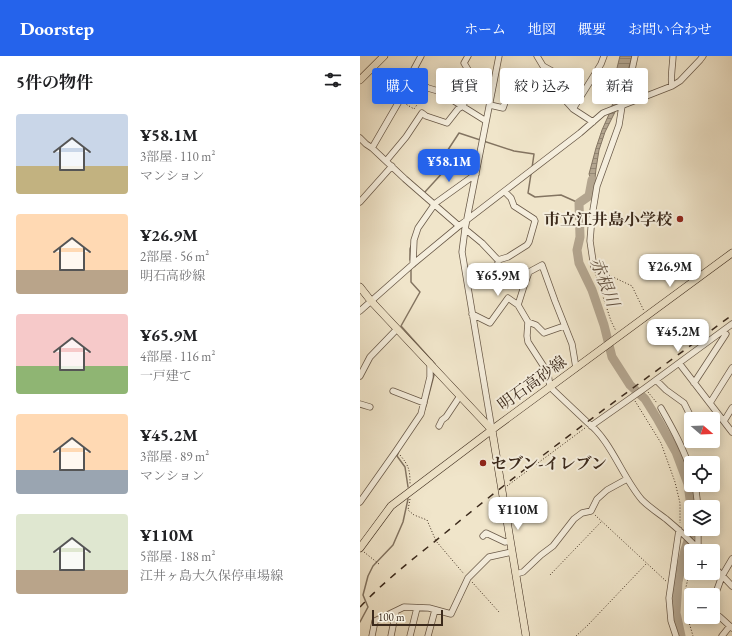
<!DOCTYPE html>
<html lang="ja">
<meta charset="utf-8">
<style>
body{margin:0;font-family:"EB Garamond","Noto Serif JP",serif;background:#f6f6f6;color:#202124;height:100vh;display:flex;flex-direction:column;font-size:15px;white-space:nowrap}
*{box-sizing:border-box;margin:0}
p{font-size:13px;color:#757577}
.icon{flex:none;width:22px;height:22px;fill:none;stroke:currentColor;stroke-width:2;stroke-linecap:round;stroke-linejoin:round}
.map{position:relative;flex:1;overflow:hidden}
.details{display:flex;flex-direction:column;background:#fff;width:360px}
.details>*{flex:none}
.hud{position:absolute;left:12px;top:12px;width:300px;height:36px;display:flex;gap:8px}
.needle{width:26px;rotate:109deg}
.tools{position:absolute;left:324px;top:356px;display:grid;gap:8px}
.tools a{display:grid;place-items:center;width:36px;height:36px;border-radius:4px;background:#fff;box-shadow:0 2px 10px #0003;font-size:20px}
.scale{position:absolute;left:12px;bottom:10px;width:71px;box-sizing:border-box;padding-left:4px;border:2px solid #3c2a1c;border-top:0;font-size:11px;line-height:14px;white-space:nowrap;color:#3c2a1c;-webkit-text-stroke:3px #f5eedd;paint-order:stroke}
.price{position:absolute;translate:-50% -34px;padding:0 9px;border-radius:8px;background:#fff;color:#222;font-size:13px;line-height:26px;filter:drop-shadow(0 1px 2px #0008)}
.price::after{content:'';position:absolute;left:50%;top:24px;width:12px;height:9px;margin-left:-6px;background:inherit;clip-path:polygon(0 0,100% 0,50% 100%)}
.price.current{background:#2563eb;color:#fff}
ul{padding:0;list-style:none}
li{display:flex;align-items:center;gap:12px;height:100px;padding:0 16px}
li span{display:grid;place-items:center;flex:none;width:112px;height:80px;border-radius:4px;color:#555}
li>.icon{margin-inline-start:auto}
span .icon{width:48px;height:48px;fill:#fffc;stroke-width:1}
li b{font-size:17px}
h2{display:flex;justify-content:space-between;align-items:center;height:48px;padding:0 16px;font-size:17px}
.pill{padding:0 14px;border-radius:4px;background:#fff;box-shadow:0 2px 10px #0003;font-size:14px;line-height:36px}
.pill.current{background:#2563eb;color:#fff}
header{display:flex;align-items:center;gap:24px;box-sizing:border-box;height:56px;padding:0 20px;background:#2563eb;color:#fff}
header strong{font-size:19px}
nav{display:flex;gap:22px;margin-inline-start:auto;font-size:14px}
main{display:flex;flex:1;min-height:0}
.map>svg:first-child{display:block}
.water{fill:url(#water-rules);stroke:#837461}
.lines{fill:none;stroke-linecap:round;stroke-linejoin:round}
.stream{stroke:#837461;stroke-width:1.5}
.river{stroke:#b3a58f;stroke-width:9}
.minor-casing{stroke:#695948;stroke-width:7}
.major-casing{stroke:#3c2a1c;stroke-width:8}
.path{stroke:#3c2a1c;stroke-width:1;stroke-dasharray:1 2;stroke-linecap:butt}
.minor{stroke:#f5eedd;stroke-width:5.5}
.major{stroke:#f0e5ca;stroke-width:7}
.rail{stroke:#3c2a1c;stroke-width:1.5;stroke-dasharray:7 7;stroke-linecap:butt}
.poi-dot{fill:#8f2418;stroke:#f5eedd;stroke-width:1.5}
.labels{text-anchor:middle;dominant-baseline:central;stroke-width:4;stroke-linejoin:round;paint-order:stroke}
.poi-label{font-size:16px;font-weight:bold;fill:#3c2a1c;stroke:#f5eedd;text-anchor:end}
.street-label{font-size:16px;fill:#3c2a1c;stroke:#f5eedd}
.water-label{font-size:17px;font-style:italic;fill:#604f3e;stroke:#f5eedd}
</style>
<header>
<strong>Doorstep</strong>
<nav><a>ホーム</a><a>地図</a><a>概要</a><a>お問い合わせ</a></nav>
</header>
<main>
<section class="details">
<h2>5件の物件<svg class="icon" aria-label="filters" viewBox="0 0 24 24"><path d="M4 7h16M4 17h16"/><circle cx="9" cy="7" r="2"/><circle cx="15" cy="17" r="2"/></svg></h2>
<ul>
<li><span style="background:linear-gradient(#c9d6e8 65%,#c2b280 0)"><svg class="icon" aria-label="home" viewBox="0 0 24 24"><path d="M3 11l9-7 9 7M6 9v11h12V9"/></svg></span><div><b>¥58.1M</b><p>3部屋 · 110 m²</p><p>マンション</p></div></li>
<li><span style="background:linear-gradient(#ffd9b3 70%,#b9a48a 0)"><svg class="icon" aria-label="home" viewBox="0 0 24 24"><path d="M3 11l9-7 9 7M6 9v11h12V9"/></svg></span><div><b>¥26.9M</b><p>2部屋 · 56 m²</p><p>明石高砂線</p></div></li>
<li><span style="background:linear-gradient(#f6c9c9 65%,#8fb573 0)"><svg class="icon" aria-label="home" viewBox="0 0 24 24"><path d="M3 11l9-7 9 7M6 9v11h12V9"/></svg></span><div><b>¥65.9M</b><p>4部屋 · 116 m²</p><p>一戸建て</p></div></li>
<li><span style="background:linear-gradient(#ffd9b3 70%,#9aa5b1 0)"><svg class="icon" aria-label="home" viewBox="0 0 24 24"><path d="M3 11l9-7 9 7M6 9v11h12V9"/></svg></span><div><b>¥45.2M</b><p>3部屋 · 89 m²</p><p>マンション</p></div></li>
<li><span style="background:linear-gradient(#dfe7d0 70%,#b9a48a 0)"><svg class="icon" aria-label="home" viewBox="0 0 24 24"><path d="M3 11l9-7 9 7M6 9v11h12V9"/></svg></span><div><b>¥110M</b><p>5部屋 · 188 m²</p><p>江井ヶ島大久保停車場線</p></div></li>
</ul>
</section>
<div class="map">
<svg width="372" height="580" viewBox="0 0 372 580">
<defs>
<pattern id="water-rules" width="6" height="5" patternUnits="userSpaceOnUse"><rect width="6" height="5" fill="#b3a58f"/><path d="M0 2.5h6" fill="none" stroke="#938774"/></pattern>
</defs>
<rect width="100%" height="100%" fill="#f0e5ca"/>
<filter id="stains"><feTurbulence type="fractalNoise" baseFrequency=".005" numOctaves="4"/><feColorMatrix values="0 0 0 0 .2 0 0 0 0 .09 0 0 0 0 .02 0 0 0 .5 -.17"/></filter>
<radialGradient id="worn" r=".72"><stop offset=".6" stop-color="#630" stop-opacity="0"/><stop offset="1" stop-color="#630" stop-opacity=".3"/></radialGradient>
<!-- water -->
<path class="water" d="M260,0H272L264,30L261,34L255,56L245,76L239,94L236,113L235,122L230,136L231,123L229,118L236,92L242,74L250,56L256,37L252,32Z"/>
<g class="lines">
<!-- stream -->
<path class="stream" d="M171,118L168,137L175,141L201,139L219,147
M64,137L85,114L80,106L99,77L154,95L174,98L172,112
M50,204V193L51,190
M51,212V226L60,236L41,270L75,308V310
M65,353L74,319V316
M39,395L37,400L45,411L48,431
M0,566L8,551L3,539L8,520L13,510L33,489L43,466L48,443"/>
<!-- river -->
<path class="river" d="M232,124L229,140L219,147L220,181L217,194L219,207L232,234L244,269L252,301L270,329L285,343L298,364L316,396L328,428L331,451
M321,580L316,557L318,526L325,494L332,473"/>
<defs>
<path id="minor" d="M177,0L183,10L203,21L205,26L203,42
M52,23L68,32L78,35L126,65
M312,30C310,25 313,6 313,0
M130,49L143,52L153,24L158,19L164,18L170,21L195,40L203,42L213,53
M233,66L213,53L241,8L244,0
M0,82L6,88L12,92L45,123L99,170
M12,92L52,23L54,13L61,0
M26,105L46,81L62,57L66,60L87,67L98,53L103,50L113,22L104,7L108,0
M0,146L32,110
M105,173L122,187L138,204V214L142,220L164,230L158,249L168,266L167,280L168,286L188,317L190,331L227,366C251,384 262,421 282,444C289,451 298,457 306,463C318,473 329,483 340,495
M138,204L148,201L167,189L169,186L175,165L174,163L154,150L151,142L145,136
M53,208L54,184L58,172L74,149L77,146L116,118
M234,212L230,185L232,160L237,130L259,69L262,50L270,23L275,0
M164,230L169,216L182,209L195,245L212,288L216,312
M0,255L53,208L99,170L220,77L243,57L312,30L320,25L340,4L343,0
M112,258L130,267L148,242L158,249
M168,266L176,269L184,277L204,270
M319,307L372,376
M0,320L10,301L37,273
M296,324L306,334L324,347L332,363
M334,327L366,278
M33,335L64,347
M350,347L372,312
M0,348L10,351
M301,352C313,373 324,393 331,416
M364,365L372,352
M79,370L82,364L86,361L100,340
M231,370L285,332L372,268
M132,374L102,196L105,173L139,0
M335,429L336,435L338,451
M0,446L36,395L61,358L70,321V307
M123,480L126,477L145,486L150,485
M338,493V473
M353,510L372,530
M156,518L163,516L181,499L193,490L214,463L222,457L231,455L237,443L247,434L267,423
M353,545L362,520L372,503
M353,557L360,561L372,572
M12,580L15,565L44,551L69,552L91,558L108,522L129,501L152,496
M31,580L36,555
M50,580L57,552
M68,580L75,554
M316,580L311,565L309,542L319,474
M362,580L370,570"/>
<path id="major" d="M0,24L24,0
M0,231L11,245L132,374L166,580
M0,492L31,450L137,370L372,197"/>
</defs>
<!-- minor casing -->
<use href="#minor" class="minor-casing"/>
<!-- major casing -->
<use href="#major" class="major-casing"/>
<!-- path -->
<path class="path" d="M44,47L54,53L66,36
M238,214L272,230L284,255
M235,216L251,265L256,275
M288,336L297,347
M275,345L301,387L315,426L320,447V467
M40,399C49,410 50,414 50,428
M147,430L225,372
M50,443L48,454L54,459L67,464L76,485L104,518
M235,459L307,526
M4,496L19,508
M331,509L326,531V556L333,580
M190,519L241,466
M112,526L139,556
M216,580L228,569L286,508"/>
<!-- minor -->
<use href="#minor" class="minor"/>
<!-- major -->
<use href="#major" class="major"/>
<!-- rail -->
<path class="rail" d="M0,551C29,520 64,495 96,468C185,395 279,328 372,259"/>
</g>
<!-- markers -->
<g class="poi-dot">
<circle cx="320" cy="163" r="4"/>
<circle cx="123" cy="407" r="4"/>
</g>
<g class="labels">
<!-- poi labels -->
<g class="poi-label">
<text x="312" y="163">市立江井島小学校</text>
<text x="131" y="407" text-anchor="start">セブン-イレブン</text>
</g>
<!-- street labels -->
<g class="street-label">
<text transform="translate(172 327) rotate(-36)">明石高砂線</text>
</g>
<!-- water labels -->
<g class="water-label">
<text transform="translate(245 226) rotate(69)">赤根川</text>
</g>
</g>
<rect width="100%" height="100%" filter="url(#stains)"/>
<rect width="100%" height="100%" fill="url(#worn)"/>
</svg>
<div class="tools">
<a><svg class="needle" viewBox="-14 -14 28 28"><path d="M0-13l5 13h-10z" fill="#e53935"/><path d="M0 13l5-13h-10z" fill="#757577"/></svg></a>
<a><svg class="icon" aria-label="locate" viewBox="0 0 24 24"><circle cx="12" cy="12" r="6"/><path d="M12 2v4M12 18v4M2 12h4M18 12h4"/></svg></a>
<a><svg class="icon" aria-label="layers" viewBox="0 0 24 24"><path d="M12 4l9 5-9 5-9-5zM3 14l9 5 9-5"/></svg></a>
<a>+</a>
<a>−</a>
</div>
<div class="scale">100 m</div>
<b class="price current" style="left:89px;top:127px">¥58.1M</b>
<b class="price" style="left:310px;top:232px">¥26.9M</b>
<b class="price" style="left:138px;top:241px">¥65.9M</b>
<b class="price" style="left:318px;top:297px">¥45.2M</b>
<b class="price" style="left:158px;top:475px">¥110M</b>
<div class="hud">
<a class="pill current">購入</a>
<a class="pill">賃貸</a>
<a class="pill">絞り込み</a>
<a class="pill">新着</a>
</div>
</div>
</main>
